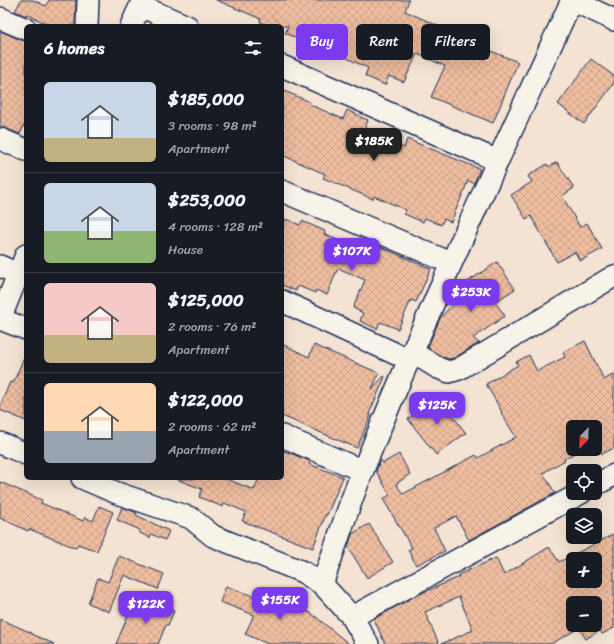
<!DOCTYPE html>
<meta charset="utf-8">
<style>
body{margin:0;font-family:Sriracha,sans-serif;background:#20242c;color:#f1f3f6;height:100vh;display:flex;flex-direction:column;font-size:15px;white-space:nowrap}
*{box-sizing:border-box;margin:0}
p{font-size:13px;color:#9ea1a6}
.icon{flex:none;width:22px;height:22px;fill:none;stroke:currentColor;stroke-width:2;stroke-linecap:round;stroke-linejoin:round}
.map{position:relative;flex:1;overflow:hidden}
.panel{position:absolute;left:24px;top:24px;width:260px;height:456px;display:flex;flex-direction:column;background:#171b24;border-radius:6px;box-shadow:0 4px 16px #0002}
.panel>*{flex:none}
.top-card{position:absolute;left:296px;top:24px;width:258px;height:36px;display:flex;gap:8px}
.needle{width:26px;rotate:203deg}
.buttons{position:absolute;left:566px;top:420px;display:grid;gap:8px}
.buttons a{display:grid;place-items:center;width:36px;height:36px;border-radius:6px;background:#171b24;box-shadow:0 4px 16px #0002;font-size:20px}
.price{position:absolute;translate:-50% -34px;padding:0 9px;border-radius:8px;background:#7c3aed;color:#fff;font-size:13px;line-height:26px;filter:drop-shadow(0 1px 2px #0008)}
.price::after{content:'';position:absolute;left:50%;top:24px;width:12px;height:9px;margin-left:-6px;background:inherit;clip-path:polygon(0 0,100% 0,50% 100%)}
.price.active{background:#222;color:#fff}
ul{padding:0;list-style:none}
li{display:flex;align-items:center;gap:12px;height:100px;padding:0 20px}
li+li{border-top:1px solid #363941}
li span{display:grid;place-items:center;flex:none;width:112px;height:80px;border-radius:6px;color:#555}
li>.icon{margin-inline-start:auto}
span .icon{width:48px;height:48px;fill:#fffc;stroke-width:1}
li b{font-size:17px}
h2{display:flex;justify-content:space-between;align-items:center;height:48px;padding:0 20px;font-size:17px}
.pill{padding:0 14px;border-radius:6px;background:#171b24;box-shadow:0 4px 16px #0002;font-size:14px;line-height:36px}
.pill.active{background:#7c3aed;color:#fff}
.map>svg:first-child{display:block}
.building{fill:url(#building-cross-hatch);stroke:#1b2f5e;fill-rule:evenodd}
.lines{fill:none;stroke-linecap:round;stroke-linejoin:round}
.minor-casing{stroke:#1b2f5e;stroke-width:24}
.minor{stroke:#f7f3e8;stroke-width:21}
</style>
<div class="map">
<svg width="614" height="644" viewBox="0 0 614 644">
<defs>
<pattern id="building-cross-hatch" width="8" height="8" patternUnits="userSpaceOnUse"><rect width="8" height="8" fill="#eebd9f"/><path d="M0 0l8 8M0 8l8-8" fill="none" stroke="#cca38b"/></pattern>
</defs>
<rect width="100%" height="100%" fill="#f4e3d2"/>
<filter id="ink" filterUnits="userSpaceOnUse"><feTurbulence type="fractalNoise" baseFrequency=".025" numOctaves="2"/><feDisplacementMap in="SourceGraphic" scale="8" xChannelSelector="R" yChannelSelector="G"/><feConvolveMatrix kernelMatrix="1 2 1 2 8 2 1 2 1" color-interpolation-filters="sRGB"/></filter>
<g filter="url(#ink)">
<!-- building -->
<path class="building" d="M21,0H33L46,6L49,0H76L75,26H51L26,14V16L15,11Z
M216,0H409L405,11L443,28L442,31L518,62L493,123L431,97L445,66L417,54L404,82L389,76L385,85L365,76L368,68L330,50L329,53L285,33L288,26H268L260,22L261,19Z
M0,31L21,40L26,41V121L20,134L0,126Z
M591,59L614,76V83L584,124L558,104Z
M282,90L310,102L309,104L343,119L347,110L360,116V117L368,120L364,131L404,148L407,139L480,169L474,183L468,181L451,222L444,219L441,225L425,218L423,222L404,214L406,210L374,196L373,199L323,178L325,174L282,155Z
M557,162L574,188L562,196L580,227L587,223L602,249L580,261L575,252L557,262L531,216L526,219L511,195L532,182L528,176L547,164L549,167Z
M286,219L300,225L302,221L325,231L324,234L358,249L362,239L431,269L416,302L411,300L398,329L380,322L377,329L360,321L363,313L353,308L365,280L338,268L327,295L316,290L315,293L298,286L296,291L282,285V229Z
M497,262L515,289L495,302L505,316L473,338L479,343L454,358L449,359L443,357L429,349L428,347L440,318L454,303L450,296L451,293Z
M585,341L604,380L614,374V448L602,454L595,442V427H573V449H582L564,459L565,460L543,473L555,493L469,540L456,516L434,528L445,551L416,565L408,550L412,548L383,499L390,495L376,471L380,460H381L383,463L399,454L410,474L396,484L403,494L476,455L478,458L516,437L501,413L502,412L486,384L518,365L516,362L529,355L537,371L565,357L563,352Z
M282,344L309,357L314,345L379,373L372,389L384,376L385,377L369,414L371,415L357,448L282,416Z
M26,353V421L0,410V406L10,382L13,383Z
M438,397L466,433L436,455L408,419Z
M282,450L310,461L309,464L343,477L327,515L326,514L313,548L242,521L246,512L224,503L223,507L199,497L202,489L176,479L224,478L254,490L259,478H282Z
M0,482L42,500L41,503L83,521L85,517L93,521L99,506L113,512L97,551L78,544L76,548L29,529L28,531L0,518Z
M122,507L137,513L136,515L169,531L165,540L151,534L150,538L138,532L140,530L117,520Z
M369,524L393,562L367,578L348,547L352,534Z
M614,534V628L602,634L600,630L586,639L579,628L551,644H441L473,630L459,597L425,612L439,644H385L374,619L413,597L459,577L458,575L496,558L504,575L549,547L559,562ZM573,559H595V581H573ZM573,603H595V625H573Z
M119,556L164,574L158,589L124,575L109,612L88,603L98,578L108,582Z
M226,586L261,599L264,592L311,613L349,644H268L245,634L254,615L220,602Z
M148,600L174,611L168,625H166L158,644H116L130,611L142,616Z
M0,619L32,633V634L54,644H0Z"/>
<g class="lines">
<defs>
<path id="minor" d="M572,0L614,20
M140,6L187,26
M0,18L26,29
M87,26L88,0
M131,26L143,0
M282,66L498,161
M0,139L26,150
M282,191L451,263
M26,255L0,319L26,329
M0,266L18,274
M282,301L396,354
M412,352L438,368L449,372L459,369L614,276
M282,436L363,471
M0,443L26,454
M82,478L117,493L191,518L213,536L303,572L322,584L352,617L368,644
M595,485L614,475
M322,584C336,546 348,507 363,470C427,311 500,156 572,0
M352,617L581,493"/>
</defs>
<!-- minor casing -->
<use href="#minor" class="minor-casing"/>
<!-- minor -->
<use href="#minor" class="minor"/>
</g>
</g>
</svg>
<div class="buttons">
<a><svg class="needle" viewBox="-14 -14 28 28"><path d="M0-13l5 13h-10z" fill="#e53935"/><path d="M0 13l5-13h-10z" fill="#9ea1a6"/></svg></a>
<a><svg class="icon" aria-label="locate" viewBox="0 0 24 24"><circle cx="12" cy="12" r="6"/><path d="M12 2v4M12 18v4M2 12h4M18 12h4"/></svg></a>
<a><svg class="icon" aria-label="layers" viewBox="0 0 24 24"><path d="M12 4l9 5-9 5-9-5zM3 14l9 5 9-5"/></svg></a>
<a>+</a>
<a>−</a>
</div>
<b class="price active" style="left:374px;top:162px">$185K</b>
<b class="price" style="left:352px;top:272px">$107K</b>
<b class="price" style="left:471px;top:313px">$253K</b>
<b class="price" style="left:437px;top:426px">$125K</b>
<b class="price" style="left:280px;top:621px">$155K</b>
<b class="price" style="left:146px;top:625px">$122K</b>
<div class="top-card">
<a class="pill active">Buy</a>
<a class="pill">Rent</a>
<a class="pill">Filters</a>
</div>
<section class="panel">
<h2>6 homes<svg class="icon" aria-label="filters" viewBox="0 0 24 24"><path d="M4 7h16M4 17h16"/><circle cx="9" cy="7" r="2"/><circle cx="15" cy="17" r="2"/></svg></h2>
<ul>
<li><span style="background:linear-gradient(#c9d6e8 70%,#c2b280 0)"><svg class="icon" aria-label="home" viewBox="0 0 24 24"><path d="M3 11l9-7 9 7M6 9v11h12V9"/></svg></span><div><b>$185,000</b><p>3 rooms · 98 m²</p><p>Apartment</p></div></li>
<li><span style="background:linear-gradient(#c9d6e8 60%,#8fb573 0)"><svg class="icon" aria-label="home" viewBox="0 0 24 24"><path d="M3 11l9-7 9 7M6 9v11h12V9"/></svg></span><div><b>$253,000</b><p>4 rooms · 128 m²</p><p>House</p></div></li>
<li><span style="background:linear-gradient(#f6c9c9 65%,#c2b280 0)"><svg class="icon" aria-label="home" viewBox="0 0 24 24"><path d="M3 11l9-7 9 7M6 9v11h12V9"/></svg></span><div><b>$125,000</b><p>2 rooms · 76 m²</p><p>Apartment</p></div></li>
<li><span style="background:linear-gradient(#ffd9b3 60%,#9aa5b1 0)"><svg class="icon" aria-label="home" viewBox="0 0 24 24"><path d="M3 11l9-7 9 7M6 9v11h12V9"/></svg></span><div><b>$122,000</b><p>2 rooms · 62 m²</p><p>Apartment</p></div></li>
</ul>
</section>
</div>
